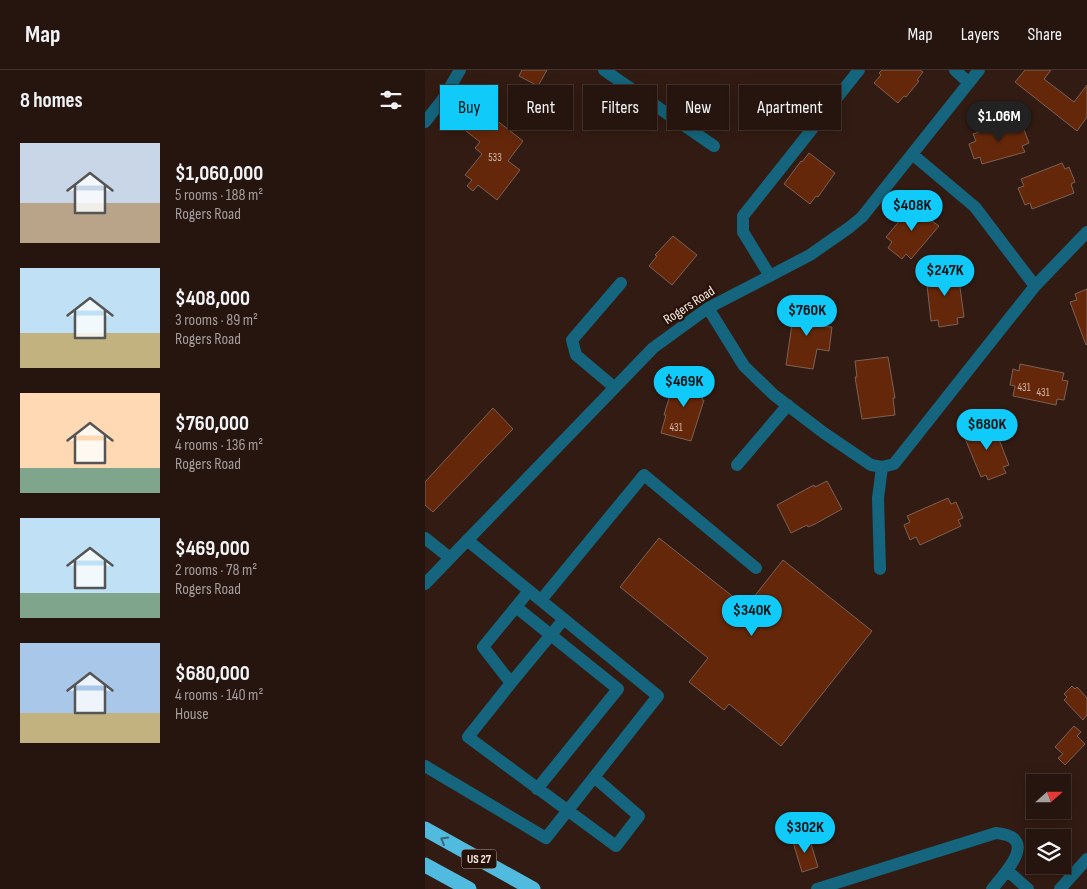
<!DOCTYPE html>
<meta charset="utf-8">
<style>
body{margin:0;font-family:"Sofia Sans Condensed",sans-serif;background:#32211c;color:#f1f3f6;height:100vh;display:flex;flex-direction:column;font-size:19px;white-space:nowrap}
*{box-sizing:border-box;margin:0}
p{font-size:16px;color:#a49e9e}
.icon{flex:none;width:28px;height:28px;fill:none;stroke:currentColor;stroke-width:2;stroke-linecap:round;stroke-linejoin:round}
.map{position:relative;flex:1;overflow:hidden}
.side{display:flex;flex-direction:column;background:#26140e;width:425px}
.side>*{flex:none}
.guide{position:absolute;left:15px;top:15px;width:475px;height:45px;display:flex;gap:10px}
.needle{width:32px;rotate:69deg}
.fabs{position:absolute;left:601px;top:704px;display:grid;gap:10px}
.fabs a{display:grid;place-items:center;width:45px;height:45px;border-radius:0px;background:#26140e;box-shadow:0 2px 12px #0003,0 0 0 1px #42332e;font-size:25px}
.price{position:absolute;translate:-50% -42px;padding:0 11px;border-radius:18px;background:#10cafa;color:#111;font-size:16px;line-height:32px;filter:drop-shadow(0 1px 2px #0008)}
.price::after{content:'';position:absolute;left:50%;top:30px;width:15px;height:11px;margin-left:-8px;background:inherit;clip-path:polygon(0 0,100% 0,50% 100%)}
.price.selected{background:#222;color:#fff}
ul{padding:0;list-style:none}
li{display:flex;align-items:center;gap:15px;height:125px;padding:0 20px}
li span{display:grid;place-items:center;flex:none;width:140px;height:100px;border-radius:0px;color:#555}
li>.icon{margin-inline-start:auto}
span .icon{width:60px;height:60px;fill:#fffc;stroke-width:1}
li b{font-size:21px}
h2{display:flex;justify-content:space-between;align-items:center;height:60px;padding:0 20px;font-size:21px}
.pill{padding:0 18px;border-radius:0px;background:#26140e;box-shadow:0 2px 12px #0003,0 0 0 1px #42332e;font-size:18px;line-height:45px}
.pill.selected{background:#10cafa;color:#111}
header{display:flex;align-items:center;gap:30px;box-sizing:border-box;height:70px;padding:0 25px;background:#26140e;border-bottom:1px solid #42332e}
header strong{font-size:24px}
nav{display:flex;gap:28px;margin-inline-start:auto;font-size:18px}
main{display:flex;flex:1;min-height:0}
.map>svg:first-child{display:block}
.building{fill:#652709;stroke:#7c6156}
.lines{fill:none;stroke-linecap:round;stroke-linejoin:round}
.minor{stroke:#14657d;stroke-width:12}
.highway{stroke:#50bbde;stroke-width:15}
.oneway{stroke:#3c6674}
.labels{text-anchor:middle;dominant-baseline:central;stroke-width:5;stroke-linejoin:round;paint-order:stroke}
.number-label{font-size:11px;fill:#d2b6aa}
.shield{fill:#271209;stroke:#b8a6a0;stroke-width:1}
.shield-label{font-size:12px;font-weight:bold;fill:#f6e6e0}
.street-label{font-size:14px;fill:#f6e6e0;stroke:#271209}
</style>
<header>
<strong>Map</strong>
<nav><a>Map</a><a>Layers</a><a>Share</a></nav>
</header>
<main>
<section class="side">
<h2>8 homes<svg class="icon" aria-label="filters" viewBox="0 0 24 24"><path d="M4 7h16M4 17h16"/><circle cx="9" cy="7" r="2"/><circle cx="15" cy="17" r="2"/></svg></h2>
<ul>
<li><span style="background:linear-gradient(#c9d6e8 60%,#b9a48a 0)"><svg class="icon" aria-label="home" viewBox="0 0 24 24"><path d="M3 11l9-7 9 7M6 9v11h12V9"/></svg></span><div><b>$1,060,000</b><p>5 rooms · 188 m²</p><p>Rogers Road</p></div></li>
<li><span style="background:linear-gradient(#bfe0f5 65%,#c2b280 0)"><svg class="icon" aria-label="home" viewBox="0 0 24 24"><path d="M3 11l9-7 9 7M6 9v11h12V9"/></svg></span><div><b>$408,000</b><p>3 rooms · 89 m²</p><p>Rogers Road</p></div></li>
<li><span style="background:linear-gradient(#ffd9b3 75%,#7fa58c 0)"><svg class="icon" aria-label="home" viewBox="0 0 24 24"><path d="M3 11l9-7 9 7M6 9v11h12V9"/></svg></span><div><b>$760,000</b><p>4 rooms · 136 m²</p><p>Rogers Road</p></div></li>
<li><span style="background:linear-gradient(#bfe0f5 75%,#7fa58c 0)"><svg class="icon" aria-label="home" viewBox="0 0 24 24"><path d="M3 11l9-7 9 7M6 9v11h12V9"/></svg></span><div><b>$469,000</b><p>2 rooms · 78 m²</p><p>Rogers Road</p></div></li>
<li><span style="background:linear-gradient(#a9c7e8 70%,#c2b280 0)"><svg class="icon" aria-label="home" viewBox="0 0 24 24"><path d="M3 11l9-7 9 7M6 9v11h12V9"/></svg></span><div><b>$680,000</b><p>4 rooms · 140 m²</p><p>House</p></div></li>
</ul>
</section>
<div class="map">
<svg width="662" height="819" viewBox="0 0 662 819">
<rect width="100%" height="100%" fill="#321b12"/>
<!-- building -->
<path class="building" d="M97,0H122L113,16L94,6Z
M457,0H495L498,2L492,10L494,11L481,27L479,26L473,33L449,13L456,5L454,3Z
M600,0H626L619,9L649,32L662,15V47L652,61L590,12Z
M124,19L138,30L128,44L114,34Z
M57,39L98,71L83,91L95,100L72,130L53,115L48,121L42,116L47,110L40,105L57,84L50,78L55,72L41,61L44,57L41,55L52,41L54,43Z
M590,50L593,58L598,57L604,73L597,76L600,82L557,94L555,87L549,89L544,74L551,71L548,64Z
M384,83L410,103L393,127L391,126L385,134L359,114L376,91L377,92Z
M637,93L640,99L644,97L650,112L646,114L649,123L607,139L605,133L600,135L593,118L599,116L596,109Z
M496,133L511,146L507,151L514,156L486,189L481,184L477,189L463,178L467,172L461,167L488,135L492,139Z
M248,166L272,185L247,215L224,196L232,186L230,185Z
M525,197L526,203L533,202L539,247L532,248L533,254L514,257L513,250L506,251L501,206L509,205L508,199Z
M662,219V274L661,275L645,232L652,230L650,224Z
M370,234L397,239L395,256L407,257L404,281L392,279L388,299L361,295Z
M463,287L470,328H468L470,345L437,349L430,307H432L430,291Z
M595,294L639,303L637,310L643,311L639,330L632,329L631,335L588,326L590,316L585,315L588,299L594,301Z
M251,305L281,313L277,330H279L266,371L236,363L241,345H239Z
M68,338L88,359L8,442L0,435V412Z
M560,351L562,356L568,354L584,395L578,397L581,403L563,410L561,405L556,407L539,366L546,363L544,358Z
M402,411L417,439L390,454L383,457L382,455L366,463L352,435L389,415L390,417Z
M523,428L526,434L531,432L538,448L533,450L536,456L495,475L491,467L485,470L479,455L485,452L482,446Z
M234,468L321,537L358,490L447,561L356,676L304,634L299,640L264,612L283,588L195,517Z
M647,616L650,619L652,617L662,628V645L658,650L639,630L642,627L639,624Z
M649,656L656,662L652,666L660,674L640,695L633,688L638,684L630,677Z
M384,767L393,797L377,802L368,772Z"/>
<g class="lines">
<!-- minor -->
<path class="minor" d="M179,0L289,76
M530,0L544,13
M0,52L18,29L35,0
M487,84L550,137L610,216
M345,206L318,162V146L434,0
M283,238L319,296L349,325L399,363L446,395L457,397L469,394L610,216L662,162
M189,317L151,285L147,270L196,213
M312,395L363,335
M0,468L25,488
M455,499L453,428L457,397
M0,514L228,278L283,238L385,185L425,157L437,147L554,0
M104,521L58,577L86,613L43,667L191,776L214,746L169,707
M116,530L219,405L331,498
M91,537L193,619L112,719
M86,613L139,549
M0,696L121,768L233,626L42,470
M583,801L603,819
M392,819L571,763C615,767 581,802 567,819
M635,819L662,789"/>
<!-- highway -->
<path class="highway" d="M0,759L108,819
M0,795L44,819"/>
</g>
<!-- one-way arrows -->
<defs><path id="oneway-chevron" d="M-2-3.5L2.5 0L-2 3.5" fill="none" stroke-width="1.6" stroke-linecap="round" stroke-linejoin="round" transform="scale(1.25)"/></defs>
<use class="oneway" href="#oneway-chevron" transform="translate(19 770) rotate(-150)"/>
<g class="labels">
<!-- number labels -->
<g class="number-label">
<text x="70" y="87">533</text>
<text x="599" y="317">431</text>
<text x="618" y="322">431</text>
<text x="251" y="357">431</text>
</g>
<!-- shield labels -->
<rect class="shield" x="36.5" y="779.5" width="35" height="19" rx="4"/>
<g class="shield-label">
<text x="54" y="789">US 27</text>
</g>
<!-- street labels -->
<g class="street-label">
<text transform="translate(264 235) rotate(-33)">Rogers Road</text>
</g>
</g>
</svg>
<div class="fabs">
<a><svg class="needle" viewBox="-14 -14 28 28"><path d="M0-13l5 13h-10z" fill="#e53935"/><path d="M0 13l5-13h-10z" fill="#a49e9e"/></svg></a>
<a><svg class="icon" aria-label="layers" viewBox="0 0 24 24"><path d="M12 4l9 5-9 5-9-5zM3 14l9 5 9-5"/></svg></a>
</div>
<b class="price selected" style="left:574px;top:73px">$1.06M</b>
<b class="price" style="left:487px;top:162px">$408K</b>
<b class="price" style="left:520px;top:227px">$247K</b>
<b class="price" style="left:382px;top:267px">$760K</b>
<b class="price" style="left:259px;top:338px">$469K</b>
<b class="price" style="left:562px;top:381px">$680K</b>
<b class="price" style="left:327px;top:567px">$340K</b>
<b class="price" style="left:380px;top:784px">$302K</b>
<div class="guide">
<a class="pill selected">Buy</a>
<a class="pill">Rent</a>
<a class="pill">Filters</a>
<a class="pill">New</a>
<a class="pill">Apartment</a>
</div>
</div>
</main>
